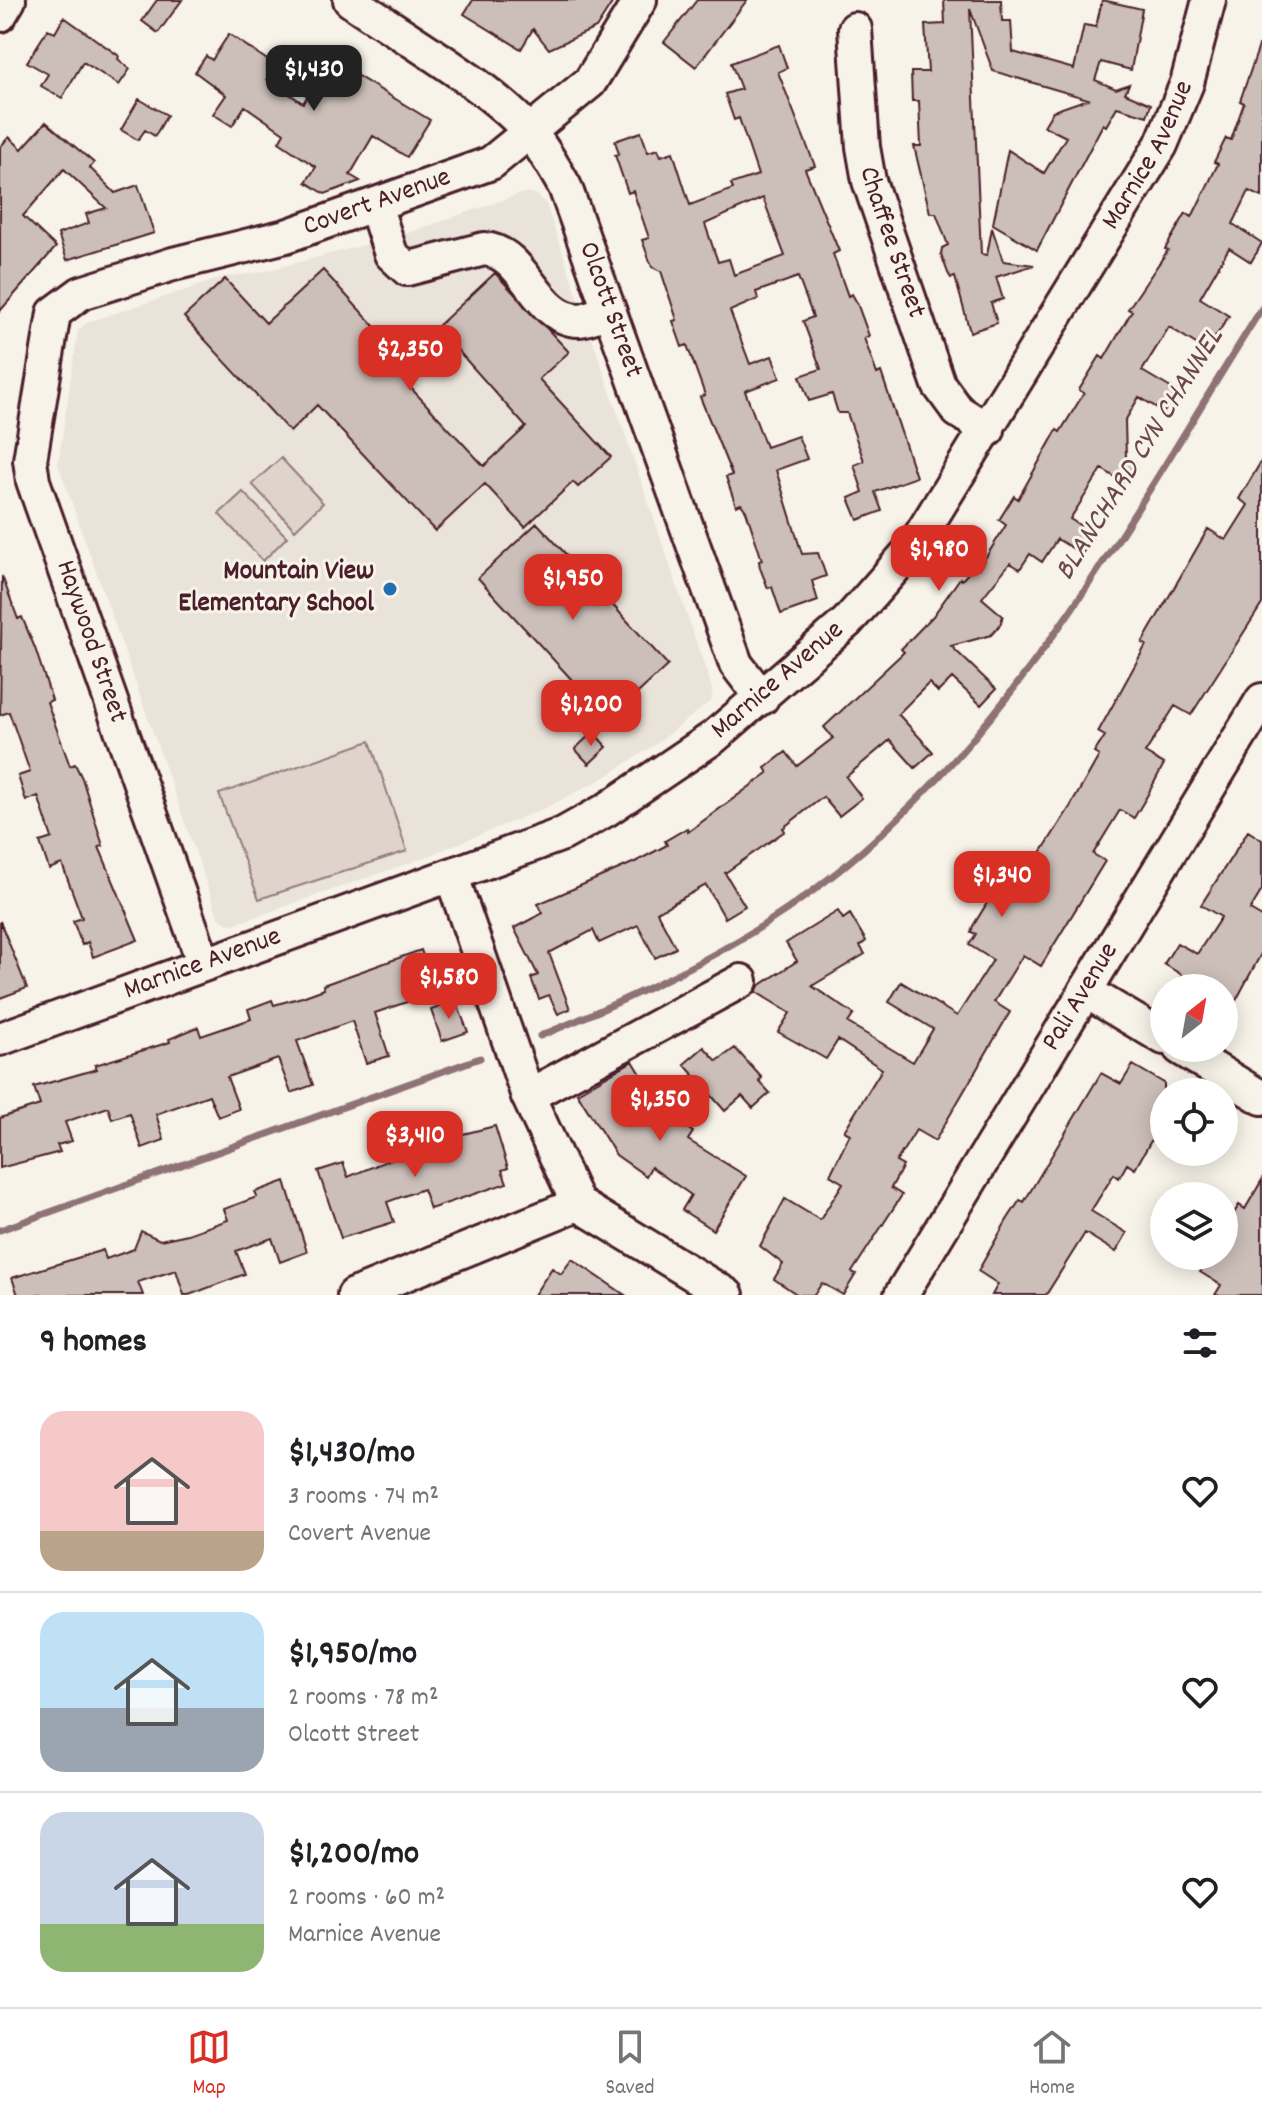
<!DOCTYPE html>
<meta charset="utf-8">
<style>
body{margin:0;font-family:Dekko,sans-serif;background:#f6f6f6;color:#202124;height:100vh;display:flex;flex-direction:column;font-size:30px;white-space:nowrap}
*{box-sizing:border-box;margin:0}
p{font-size:26px;color:#757577}
.icon{flex:none;width:44px;height:44px;fill:none;stroke:currentColor;stroke-width:2;stroke-linecap:round;stroke-linejoin:round}
.map{position:relative;height:1295px;overflow:hidden}
.side{display:flex;flex-direction:column;background:#fff;flex:1}
.side>*{flex:none}
.needle{width:52px;rotate:31deg}
.buttons{position:absolute;left:1150px;top:974px;display:grid;gap:16px}
.buttons a{display:grid;place-items:center;width:88px;height:88px;border-radius:50%;background:#fff;box-shadow:0 4px 20px #0003;font-size:40px}
.price{position:absolute;translate:-50% -68px;padding:0 18px;border-radius:16px;background:#d93025;color:#fff;font-size:26px;line-height:52px;filter:drop-shadow(0 2px 4px #0008)}
.price::after{content:'';position:absolute;left:50%;top:48px;width:24px;height:18px;margin-left:-12px;background:inherit;clip-path:polygon(0 0,100% 0,50% 100%)}
.price.active{background:#222;color:#fff}
ul{padding:0;list-style:none}
li{display:flex;align-items:center;gap:24px;height:200px;padding:0 40px}
li+li{border-top:2px solid #e0e0e0}
li span{display:grid;place-items:center;flex:none;width:224px;height:160px;border-radius:24px;color:#555}
li>.icon{margin-inline-start:auto}
span .icon{width:96px;height:96px;fill:#fffc;stroke-width:1}
li b{font-size:34px}
h2{display:flex;justify-content:space-between;align-items:center;height:96px;padding:0 40px;font-size:34px}
.tabs{display:flex;justify-content:space-around;align-items:center;height:112px;border-top:2px solid #e0e0e0;background:#fff;font-size:22px;color:#757577}
.tabs a{display:grid;justify-items:center;gap:4px}
.tabs .active{color:#d93025}
.map>svg:first-child{display:block}
.built{fill:#eae3da}
.green{fill:#ded4cc;stroke:#947a7c;stroke-width:2}
.lines{fill:none;stroke-linecap:round;stroke-linejoin:round}
.stream{stroke:#8e7275;stroke-width:7}
.building{fill:#ccbfb9;stroke:#4a1f2b;stroke-width:2;fill-rule:evenodd}
.minor-casing{stroke:#4a1f2b;stroke-width:38}
.minor{stroke:#f7f3e8;stroke-width:32}
.poi-dot{fill:#1f6fb2;stroke:#f7f3e8;stroke-width:3}
.labels{text-anchor:middle;dominant-baseline:central;stroke-width:6;stroke-linejoin:round;paint-order:stroke}
.street-label{font-size:28px;fill:#4a1f2b;stroke:#f7f3e8}
.poi-label{font-size:28px;font-weight:bold;fill:#4a1f2b;stroke:#f7f3e8;text-anchor:end}
.water-label{font-size:30px;font-style:italic;fill:#6c4950;stroke:#f7f3e8}
</style>
<div class="map">
<svg width="1262" height="1295" viewBox="0 0 1262 1295">
<rect width="100%" height="100%" fill="#f7f3e8"/>
<filter id="ink" filterUnits="userSpaceOnUse"><feTurbulence type="fractalNoise" baseFrequency=".0125" numOctaves="2"/><feDisplacementMap in="SourceGraphic" scale="16" xChannelSelector="R" yChannelSelector="G"/><feConvolveMatrix kernelMatrix="1 2 1 2 8 2 1 2 1" color-interpolation-filters="sRGB"/></filter>
<g filter="url(#ink)">
<!-- built -->
<path class="built" d="M526,192L537,195L546,204L712,688V700L656,744L602,779L543,809L415,861L235,924L226,923L218,916L58,464L78,331L88,322L225,277L261,272L402,235Z"/>
<!-- green -->
<path class="green" d="M281,458L323,503L295,530L252,484Z
M243,492L287,537L263,561L219,514Z
M370,741L407,851L259,899L219,794Z"/>
<g class="lines">
<!-- stream -->
<path class="stream" d="M540,1036C613,1006 696,968 762,926C993,780 1121,531 1262,308
M0,1230L480,1058"/>
</g>
<!-- building -->
<path class="building" d="M157,0H182L158,33L142,21Z
M473,0H614L596,28L549,49L533,29L521,49L464,14Z
M697,0H747L696,67L664,42Z
M944,0H1001L1002,21H1011L1013,52L1074,69L1084,25L1096,27L1102,0L1142,9L1131,70L1101,62L1095,80L1116,89L1129,84L1125,93L1151,104L1147,116L1117,107L1106,126L1103,124L1037,250L993,224L1008,150L1044,173L1066,137L1044,126L1053,111L1088,99L993,71L970,9L981,254L987,255L992,228L1003,261L1034,265L996,277L1003,299L991,303L997,323L970,332L955,277L951,278L948,273L941,254L942,248L948,245L936,213H930L914,146H921L919,101H912L911,72H928L925,25L945,24Z
M64,17L119,56L118,59L130,69L119,85L83,62L62,98L41,86L48,74L27,62L48,29L55,33Z
M229,34L276,66L267,79L303,103L317,82L347,58L356,75L430,120L407,157L373,136L350,175L360,181L325,194L306,182L316,167L279,142L284,133L245,106L232,126L213,114L226,95L195,72L206,56L212,60Z
M779,45L787,68L778,72L815,166L805,169L839,251L833,254L848,296L852,294L857,303L869,336L864,338L877,374L881,372L916,477L875,492L882,511L858,520L849,498L863,492L854,465L864,461L847,413H838L832,394L809,401L800,376L821,369L803,321L813,317L798,277L756,292L758,299L730,311L750,364L772,356L780,378L745,391L766,447L798,436L807,459L776,470L802,554L818,553L826,576L812,581L818,601L781,614L772,587L768,588L760,568L759,561L762,560L746,511L741,504L736,506L726,477L732,475L700,397L705,395L687,345L682,347L673,321L677,320L661,271L652,267L642,240L649,238L633,191L628,193L615,155L619,154L615,141L641,132L648,152L658,149L661,156L673,152L690,205L733,189L731,184L758,175L739,118L734,120L725,94L741,89L731,63ZM763,198L785,256L734,275L729,259L718,262L705,224Z
M1259,46H1262V197L1249,191L1233,224L1262,243L1251,262L1229,248L1200,298L1229,316L1214,339L1212,337L1204,349L1169,327L1142,371L1176,391L1164,412L1139,397L1125,421L1126,457L1135,462L1123,482L1102,469L1070,519L1094,534L1082,554L1057,539L1042,562L1030,554L1020,569L1010,563L982,598L1003,616L1000,625L991,635L951,646L996,689L981,705L952,678L938,692L929,683L898,714L933,752L915,768L890,740L846,777L862,798L839,816L823,797L783,828L785,831L725,873L745,906L725,918L706,885L657,912L676,948L655,958L638,925L599,943L593,930L549,953L570,1009L558,1014L549,995L539,999L531,978L538,975L514,928L543,913L538,904L635,862L667,845L665,841L687,828L688,832L768,773L765,768L786,752L797,766L833,738L824,727L904,652L901,649L933,616L960,578L962,580L975,565L979,568L1006,525L999,520L1014,496L1018,499L1057,430L1060,432L1084,393L1079,390L1100,356L1104,359L1132,311L1128,309L1168,250L1165,249L1186,213L1192,217L1218,164L1214,162L1226,138L1231,140L1244,103L1240,101Z
M139,99L167,115L155,136L145,130L138,140L121,130Z
M46,122L94,163L90,168L115,193L138,185L154,233L67,260L58,234L89,223L86,214L106,208L64,169L23,216L56,247L0,311V147L9,137L22,149Z
M323,270L387,340L376,351L484,466L526,427L437,327L495,273L569,352L539,379L611,457L578,487L573,482L525,527L485,484L435,531L317,405L290,432L184,317L225,279L266,323Z
M1262,460V604L1191,715L1175,706L1145,753L1164,764L1147,796L1134,818L1120,810L1093,854L1105,861L1041,966L1023,955L994,1002L1010,1012L935,1141L916,1130L896,1162L903,1166L891,1188L902,1195L852,1272L856,1274L843,1295L822,1283L814,1295H798L774,1279L783,1264L760,1246L785,1199L820,1220L843,1183L830,1175L850,1134L844,1131L882,1069L838,1040L826,1059L778,1032L790,1013L756,992L759,986L797,961L786,943L838,911L843,919L850,914L866,941L860,946L865,954L812,986L854,1014L848,1023L913,1062L933,1029L889,1002L901,982L957,1016L993,960L969,945L976,934L971,932L973,926L1017,854L1035,862L1070,807L1099,756L1094,753L1105,736L1098,732L1146,645L1142,643L1208,529L1226,540L1248,505L1239,499Z
M537,523L668,665L609,720L478,578Z
M2,576L18,619L22,617L35,648L52,700L47,702L70,766L75,764L82,778L103,846L99,847L138,940L93,957L88,942L82,945L73,921L82,918L62,864L49,869L40,842L52,838L38,796L26,801L18,776L30,772L9,712L0,715Z
M593,732L607,747L589,764L575,749Z
M1248,831L1262,840V890L1250,910L1262,917V952L1224,1023V988H1174L1182,975L1164,964L1177,943L1197,954L1221,917L1201,905Z
M0,921L27,988L0,998Z
M421,950L436,992L375,1013L389,1056L366,1063L352,1021L297,1041L313,1085L291,1093L278,1059L227,1077L239,1109L218,1117L209,1095L156,1114L164,1140L142,1148L130,1113L112,1119L108,1107L65,1122L72,1141L57,1145L60,1152L0,1168V1118L40,1105L34,1087L97,1069L95,1065L170,1042L169,1039L198,1027L201,1036L251,1019L248,1009L272,1000L274,1005L302,997L324,989L323,985Z
M456,1001L468,1032L442,1041L431,1010Z
M704,1047L717,1061L735,1048L762,1078L759,1081L770,1093L753,1108L742,1096L725,1111L684,1064Z
M633,1061L670,1122L672,1118L693,1132L688,1140L746,1176L713,1230L682,1210L691,1195L651,1167L646,1176L616,1155L577,1093Z
M1133,1065L1164,1083V1137L1156,1132L1135,1169L1127,1164L1119,1178L1114,1174L1091,1211L1127,1233L1116,1252L1085,1233L1046,1295H992L998,1284L978,1271L1007,1220L1020,1200L1024,1202L1101,1073L1121,1084Z
M495,1126L508,1168L502,1170L507,1183L430,1209L423,1189L387,1202L394,1222L341,1238L318,1171L343,1163L348,1177L435,1141Z
M1262,1180V1295H1215L1221,1285L1200,1272L1210,1256H1224V1229L1239,1205L1245,1209Z
M285,1181L307,1252L280,1262L272,1238L236,1251L245,1274L189,1295H184L176,1270L138,1282L143,1295H18L12,1278L103,1250L106,1259L134,1249L141,1231L160,1240L188,1234L228,1220L224,1209L257,1197L255,1192Z
M572,1259L625,1295H534L552,1268L561,1274Z"/>
<g class="lines">
<defs>
<g id="minor">
<path id="s1" d="M350,0C402,36 494,88 532,135C545,151 555,169 565,187L736,664L762,698"/>
<path d="M0,15L9,0"/>
<path id="s2" d="M855,29L863,147L869,181L939,385L958,411L988,430"/>
<path d="M375,205L391,254L407,269L484,249C526,252 535,319 579,320C588,320 600,313 609,310"/>
<path d="M452,877L528,1096L578,1204L727,1295"/>
<path id="s3" d="M204,964L33,481L30,460L54,313L81,293L173,264L286,236L491,163L590,82L640,0"/>
<path d="M1085,991L1164,1038"/>
<path id="s4" d="M0,1039L563,834L606,810L714,737L847,622L914,546L1161,145L1187,83L1209,0"/>
<path d="M1180,1048L1262,1098"/>
<path d="M528,1096L741,981"/>
<path d="M354,1295L578,1204"/>
<path id="s5" d="M901,1295L1262,700"/>
</g>
</defs>
<!-- minor casing -->
<use href="#minor" class="minor-casing"/>
<!-- minor -->
<use href="#minor" class="minor"/>
</g>
</g>
<!-- markers -->
<circle class="poi-dot" cx="390" cy="589" r="8"/>
<g class="labels">
<!-- street labels -->
<g class="street-label">
<text stroke="none"><textPath href="#s4" startOffset="1512">Marnice Avenue</textPath></text>
<text stroke="none"><textPath href="#s3" startOffset="1026">Covert Avenue</textPath></text>
<text stroke="none"><textPath href="#s2" startOffset="218">Chaffee Street</textPath></text>
<text stroke="none"><textPath href="#s1" startOffset="420">Olcott Street</textPath></text>
<text transform="translate(90 642) rotate(71)">Haywood Street</text>
<text stroke="none"><textPath href="#s4" startOffset="864">Marnice Avenue</textPath></text>
<text stroke="none"><textPath href="#s4" startOffset="216">Marnice Avenue</textPath></text>
<text stroke="none"><textPath href="#s5" startOffset="348">Pali Avenue</textPath></text>
</g>
<!-- poi labels -->
<g class="poi-label">
<text x="374" y="573">Mountain View<tspan x="374" dy="32">Elementary School</tspan></text>
</g>
<!-- water labels -->
<g class="water-label">
<text transform="translate(1141 455) rotate(-58)">BLANCHARD CYN CHANNEL</text>
</g>
</g>
</svg>
<div class="buttons">
<a><svg class="needle" viewBox="-14 -14 28 28"><path d="M0-13l5 13h-10z" fill="#e53935"/><path d="M0 13l5-13h-10z" fill="#757577"/></svg></a>
<a><svg class="icon" aria-label="locate" viewBox="0 0 24 24"><circle cx="12" cy="12" r="6"/><path d="M12 2v4M12 18v4M2 12h4M18 12h4"/></svg></a>
<a><svg class="icon" aria-label="layers" viewBox="0 0 24 24"><path d="M12 4l9 5-9 5-9-5zM3 14l9 5 9-5"/></svg></a>
</div>
<b class="price active" style="left:314px;top:113px">$1,430</b>
<b class="price" style="left:410px;top:393px">$2,350</b>
<b class="price" style="left:939px;top:593px">$1,980</b>
<b class="price" style="left:573px;top:622px">$1,950</b>
<b class="price" style="left:591px;top:748px">$1,200</b>
<b class="price" style="left:1002px;top:919px">$1,340</b>
<b class="price" style="left:449px;top:1021px">$1,580</b>
<b class="price" style="left:660px;top:1143px">$1,350</b>
<b class="price" style="left:415px;top:1179px">$3,410</b>
</div>
<section class="side">
<h2>9 homes<svg class="icon" aria-label="filters" viewBox="0 0 24 24"><path d="M4 7h16M4 17h16"/><circle cx="9" cy="7" r="2"/><circle cx="15" cy="17" r="2"/></svg></h2>
<ul>
<li><span style="background:linear-gradient(#f6c9c9 75%,#b9a48a 0)"><svg class="icon" aria-label="home" viewBox="0 0 24 24"><path d="M3 11l9-7 9 7M6 9v11h12V9"/></svg></span><div><b>$1,430/mo</b><p>3 rooms · 74 m²</p><p>Covert Avenue</p></div><svg class="icon" aria-label="heart" viewBox="0 0 24 24"><path d="M12 20l-8-8c-3-5 5-10 8-4 3-6 11-1 8 4z"/></svg></li>
<li><span style="background:linear-gradient(#bfe0f5 60%,#9aa5b1 0)"><svg class="icon" aria-label="home" viewBox="0 0 24 24"><path d="M3 11l9-7 9 7M6 9v11h12V9"/></svg></span><div><b>$1,950/mo</b><p>2 rooms · 78 m²</p><p>Olcott Street</p></div><svg class="icon" aria-label="heart" viewBox="0 0 24 24"><path d="M12 20l-8-8c-3-5 5-10 8-4 3-6 11-1 8 4z"/></svg></li>
<li><span style="background:linear-gradient(#c9d6e8 70%,#8fb573 0)"><svg class="icon" aria-label="home" viewBox="0 0 24 24"><path d="M3 11l9-7 9 7M6 9v11h12V9"/></svg></span><div><b>$1,200/mo</b><p>2 rooms · 60 m²</p><p>Marnice Avenue</p></div><svg class="icon" aria-label="heart" viewBox="0 0 24 24"><path d="M12 20l-8-8c-3-5 5-10 8-4 3-6 11-1 8 4z"/></svg></li>
</ul>
</section>
<nav class="tabs">
<a class="active"><svg class="icon" aria-label="map" viewBox="0 0 24 24"><path d="M3 6l6-2 6 2 6-2v14l-6 2-6-2-6 2zM9 4v14M15 6v14"/></svg>Map</a>
<a><svg class="icon" aria-label="saved" viewBox="0 0 24 24"><path d="M7 4h10v16l-5-4-5 4z"/></svg>Saved</a>
<a><svg class="icon" aria-label="home" viewBox="0 0 24 24"><path d="M3 11l9-7 9 7M6 9v11h12V9"/></svg>Home</a>
</nav>
